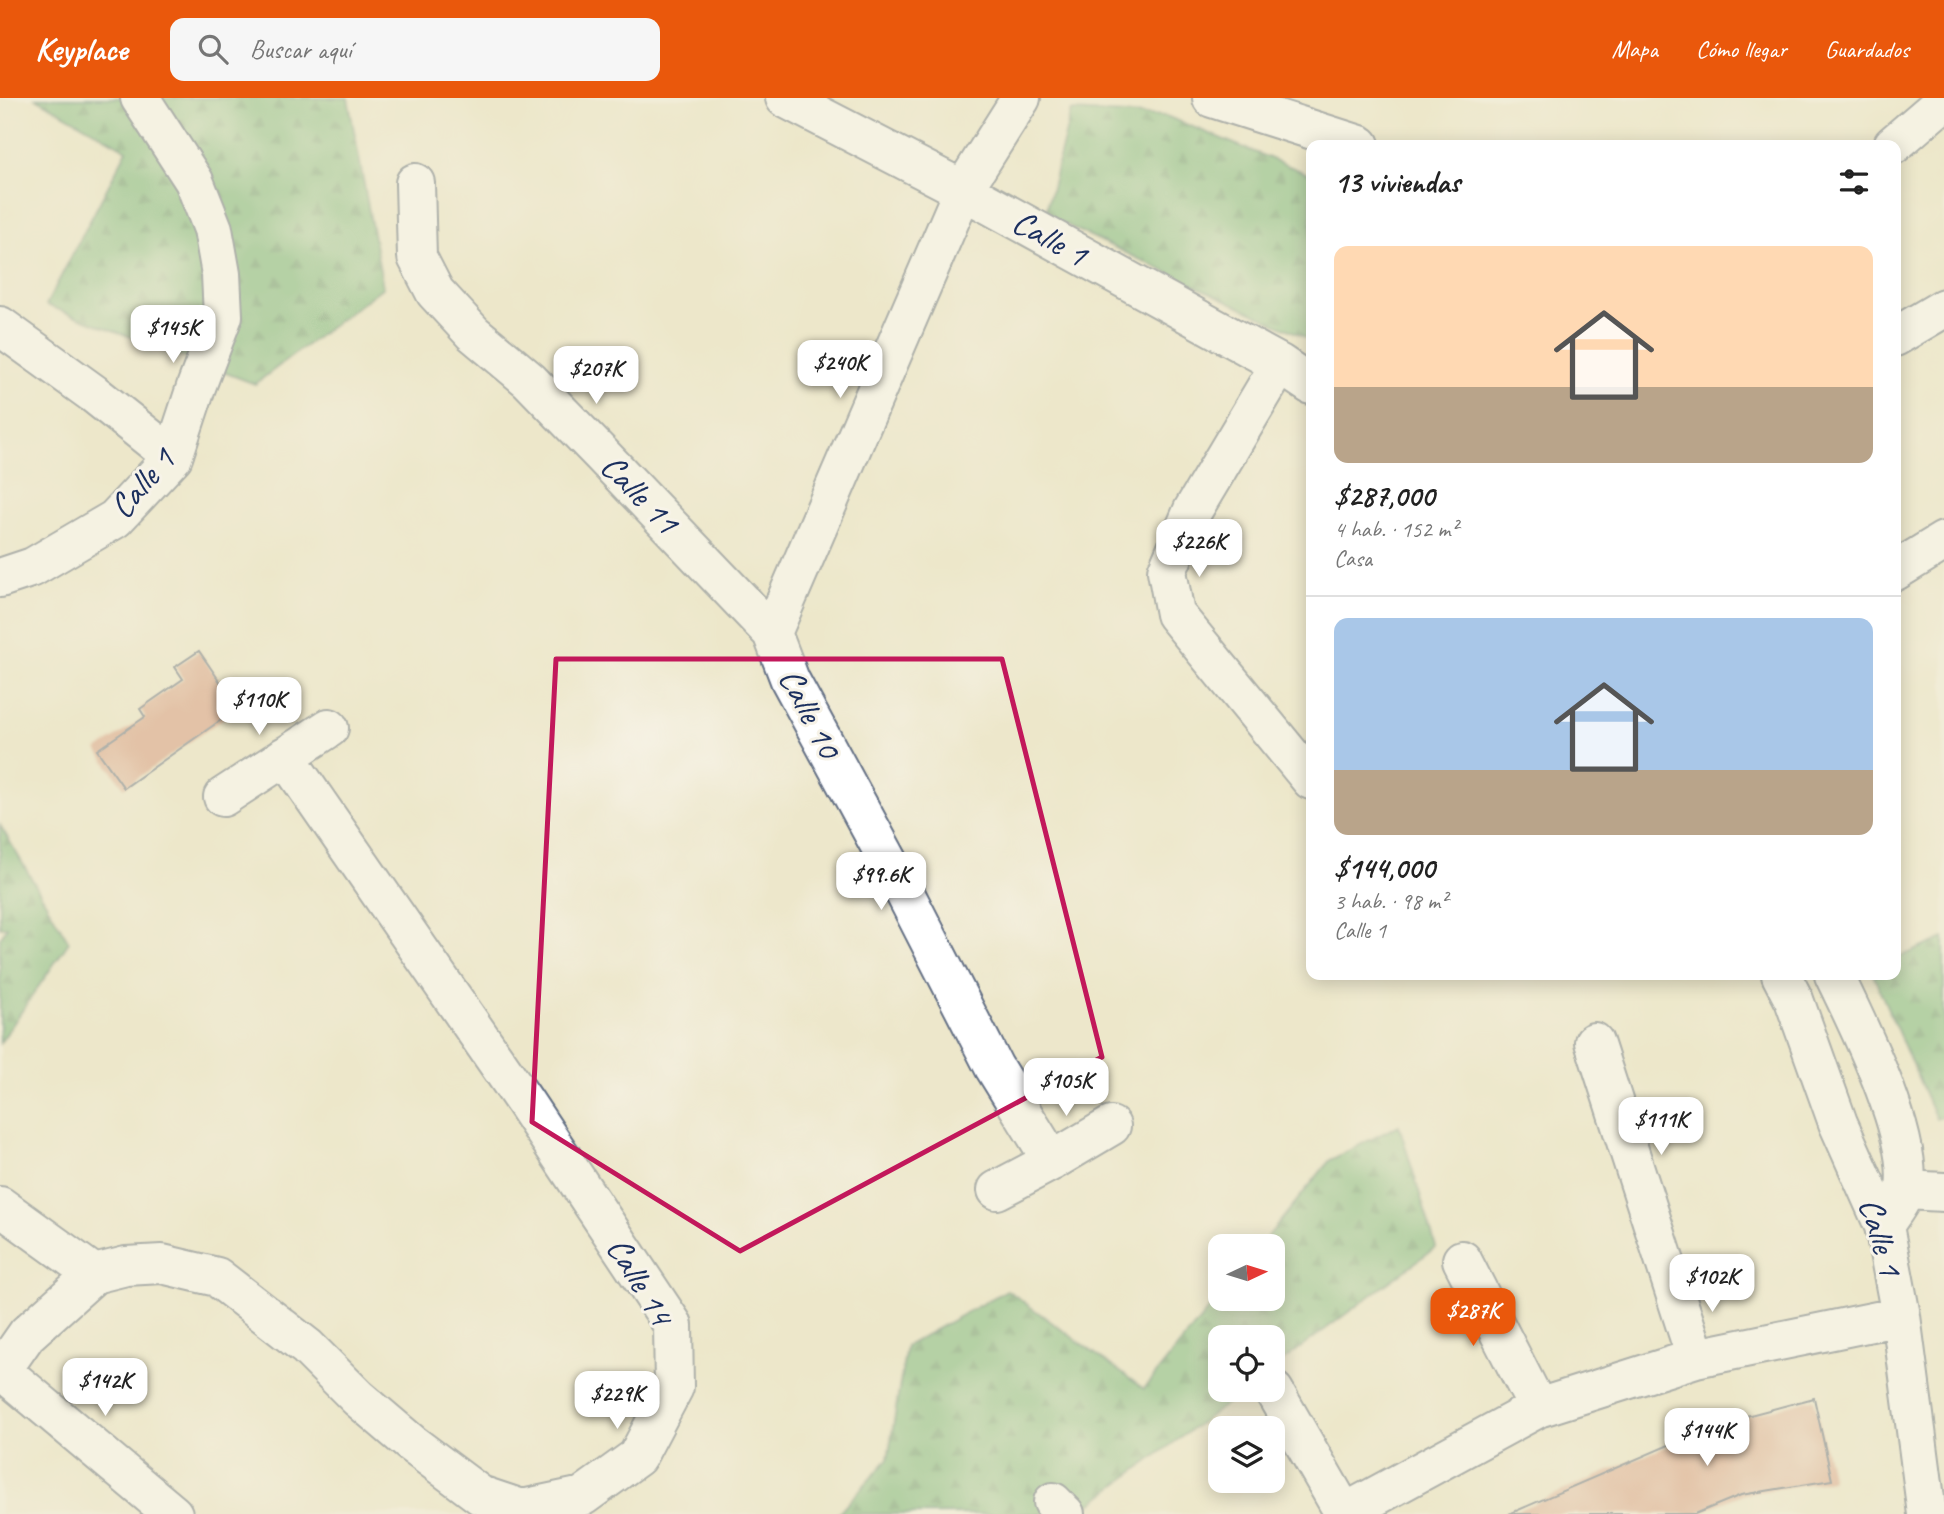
<!DOCTYPE html>
<html lang="es">
<meta charset="utf-8">
<style>
body{margin:0;font-family:Caveat,sans-serif;background:#f6f6f6;color:#222;height:100vh;display:flex;flex-direction:column;font-size:26px;white-space:nowrap}
*{box-sizing:border-box;margin:0}
p{font-size:23px;color:#767676}
.icon{flex:none;width:38px;height:38px;fill:none;stroke:currentColor;stroke-width:2;stroke-linecap:round;stroke-linejoin:round}
.map{position:relative;flex:1;overflow:hidden}
.drawer{position:absolute;left:1306px;top:42px;width:595px;height:840px;display:flex;flex-direction:column;background:#fff;border-radius:14px;box-shadow:0 4px 18px #0003}
.drawer>*{flex:none}
.needle{width:46px;rotate:86deg}
.fabs{position:absolute;left:1208px;top:1136px;display:grid;gap:14px}
.fabs a{display:grid;place-items:center;width:77px;height:77px;border-radius:14px;background:#fff;box-shadow:0 4px 18px #0003;font-size:35px}
.price{position:absolute;translate:-50% -60px;padding:0 16px;border-radius:14px;background:#fff;color:#222;font-size:23px;line-height:46px;filter:drop-shadow(0 2px 4px #0008)}
.price::after{content:'';position:absolute;left:50%;top:42px;width:21px;height:16px;margin-left:-10px;background:inherit;clip-path:polygon(0 0,100% 0,50% 100%)}
.price.on{background:#ea580c;color:#fff}
ul{padding:0;list-style:none}
li{display:grid;align-content:center;gap:14px;height:371px;padding:0 28px}
li+li{border-top:2px solid #e0e0e0}
li span{display:grid;place-items:center;height:217px;border-radius:14px;color:#555}
li>.icon{margin-inline-start:auto}
span .icon{width:126px;height:126px;fill:#fffc;stroke-width:1}
li b{font-size:30px}
h2{display:flex;justify-content:space-between;align-items:center;height:84px;padding:0 28px;font-size:30px}
header{display:flex;align-items:center;gap:42px;box-sizing:border-box;height:98px;padding:0 35px;background:#ea580c;color:#fff}
header strong{font-size:33px}
nav{display:flex;gap:38px;margin-inline-start:auto;font-size:24px}
.search{width:490px;height:63px;background:#f6f6f6;display:flex;align-items:center;gap:18px;box-sizing:border-box;padding:0 24px;border-radius:14px;color:#767676;font-size:26px}
.map>svg:first-child{display:block}
.forest{fill:url(#forest-firs);stroke:#46726b;stroke-width:2}
.building{fill:#d7957c}
.lines{fill:none;stroke-linecap:round;stroke-linejoin:round}
.minor-casing{stroke:#646f84;stroke-width:42}
.minor{stroke:#fff;stroke-width:38}
.marked{fill:none;stroke:#c2185b;stroke-width:5;stroke-linejoin:round}
.labels{text-anchor:middle;dominant-baseline:central;stroke-width:6;stroke-linejoin:round;paint-order:stroke}
.street-label{font-size:35px;fill:#1b2f5e;stroke:#f7f3e8}
</style>
<header>
<strong>Keyplace</strong>
<div class="search"><svg class="icon" aria-label="search" viewBox="0 0 24 24"><circle cx="10" cy="10" r="6"/><path d="M15 15l6 6"/></svg>Buscar aquí</div>
<nav><a>Mapa</a><a>Cómo llegar</a><a>Guardados</a></nav>
</header>
<div class="map">
<svg width="1944" height="1416" viewBox="0 0 1944 1416">
<defs>
<pattern id="forest-firs" width="22" height="20" patternUnits="userSpaceOnUse" patternTransform="scale(1.75)"><rect width="22" height="20" fill="#72b578"/><path d="M5 1l3.5 6h-7zM16 11l3.5 6h-7z" fill="#5d9466"/></pattern>
</defs>
<rect width="100%" height="100%" fill="#f7f3e8"/>
<filter id="ink" filterUnits="userSpaceOnUse"><feTurbulence type="fractalNoise" baseFrequency=".0143" numOctaves="2"/><feDisplacementMap in="SourceGraphic" scale="14" xChannelSelector="R" yChannelSelector="G"/><feConvolveMatrix kernelMatrix="1 2 1 2 8 2 1 2 1" color-interpolation-filters="sRGB"/></filter>
<filter id="wash" filterUnits="userSpaceOnUse"><feTurbulence type="fractalNoise" baseFrequency=".00686" numOctaves="4" result="noise"/><feDisplacementMap in="SourceGraphic" scale="28" xChannelSelector="R" yChannelSelector="G"/><feGaussianBlur stdDeviation="1.57" result="paint"/><feColorMatrix in="noise" values="0 0 0 0 0 0 0 0 0 0 0 0 0 0 0 0 0 1.4 0 .05"/><feComposite in="paint" operator="in"/></filter>
<g filter="url(#wash)">
<rect width="100%" height="100%" fill="#ede7cb"/>
<!-- forest -->
<path class="forest" d="M36,0H348L383,189L255,286L46,207L127,52Z
M1071,13L1166,18L1311,77V242L1045,117Z
M0,727L69,844L0,945V840L7,829H0Z
M1944,840V1018L1936,1021L1873,877H1895V861Z
M1399,1027L1436,1149L1272,1271V1239H1220V1292H1245L1077,1416H838L888,1361L906,1248L1007,1192L1144,1291L1220,1197V1200H1272V1148H1260L1330,1062Z"/>
<g id="blocks">
<!-- building -->
<path class="building" d="M199,553L238,610L124,690L97,652L145,619L140,611L183,581L175,569Z
M1814,1300L1832,1382L1741,1397L1695,1416H1509L1720,1325Z"/>
</g>
</g>
<g filter="url(#ink)">
<use href="#blocks" fill-opacity="0" stroke="#646f84" stroke-width="2"/>
<g class="lines">
<defs>
<path id="minor" d="M785,0L963,92L1280,266L1311,287
M1212,0L1360,47
M1893,47L1944,3
M415,85L417,159L435,194L473,235L529,282L602,357L772,535L790,582L892,770L994,969L1052,1063
M0,228L94,296L173,359
M1895,239L1944,210
M1280,266L1193,412L1167,473L1175,516L1311,682
M1895,473L1944,443
M0,480L33,469L115,421L173,359L196,289L223,218L221,176L213,131L194,83L140,0
M772,535L963,92L1021,0
M223,699L329,630
M1781,877L1794,902L1838,1025L1884,1128L1901,1218L1927,1416
M1834,877C1858,927 1913,1036 1905,1090C1903,1103 1890,1117 1884,1128
M1594,944L1696,1260
M997,1092L1052,1063L1111,1028
M1905,1092L1944,1094
M0,1108L94,1176
M1462,1162L1538,1310
M0,1271L173,1416
M2,1272L27,1236L94,1176L126,1168L162,1166L217,1179L307,1249L358,1300L412,1346L480,1397L522,1411L583,1398L637,1359L674,1289L673,1227L524,1003L285,658
M1274,1293L1344,1415
M1053,1404L1065,1416
M1343,1416L1538,1310L1696,1260L1901,1218"/>
</defs>
<!-- minor casing -->
<use href="#minor" class="minor-casing"/>
<!-- minor -->
<use href="#minor" class="minor"/>
</g>
</g>
<!-- marked area -->
<path d="M0 0H1944V1416H0ZM556,561H1002L1102,959L740,1153L532,1024Z" fill="#ede7cb" fill-opacity=".55" fill-rule="evenodd"/>
<path class="marked" d="M556,561H1002L1102,959L740,1153L532,1024Z"/>
<g class="labels">
<!-- street labels -->
<g class="street-label">
<text transform="translate(1050 140) rotate(29)">Calle 1</text>
<text transform="translate(142 385) rotate(-49)">Calle 1</text>
<text transform="translate(640 396) rotate(46)">Calle 11</text>
<text transform="translate(810 615) rotate(63)">Calle 10</text>
<text transform="translate(1881 1139) rotate(74)">Calle 1</text>
<text transform="translate(640 1183) rotate(59)">Calle 14</text>
</g>
</g>
</svg>
<div class="fabs">
<a><svg class="needle" viewBox="-14 -14 28 28"><path d="M0-13l5 13h-10z" fill="#e53935"/><path d="M0 13l5-13h-10z" fill="#767676"/></svg></a>
<a><svg class="icon" aria-label="locate" viewBox="0 0 24 24"><circle cx="12" cy="12" r="6"/><path d="M12 2v4M12 18v4M2 12h4M18 12h4"/></svg></a>
<a><svg class="icon" aria-label="layers" viewBox="0 0 24 24"><path d="M12 4l9 5-9 5-9-5zM3 14l9 5 9-5"/></svg></a>
</div>
<b class="price" style="left:173px;top:267px">$145K</b>
<b class="price" style="left:840px;top:302px">$240K</b>
<b class="price" style="left:596px;top:308px">$207K</b>
<b class="price" style="left:1199px;top:481px">$226K</b>
<b class="price" style="left:259px;top:639px">$110K</b>
<b class="price" style="left:881px;top:814px">$99.6K</b>
<b class="price" style="left:1066px;top:1020px">$105K</b>
<b class="price" style="left:1661px;top:1059px">$111K</b>
<b class="price" style="left:1712px;top:1216px">$102K</b>
<b class="price on" style="left:1473px;top:1250px">$287K</b>
<b class="price" style="left:105px;top:1320px">$142K</b>
<b class="price" style="left:617px;top:1333px">$229K</b>
<b class="price" style="left:1707px;top:1370px">$144K</b>
<section class="drawer">
<h2>13 viviendas<svg class="icon" aria-label="filters" viewBox="0 0 24 24"><path d="M4 7h16M4 17h16"/><circle cx="9" cy="7" r="2"/><circle cx="15" cy="17" r="2"/></svg></h2>
<ul>
<li><span style="background:linear-gradient(#ffd9b3 65%,#b9a48a 0)"><svg class="icon" aria-label="home" viewBox="0 0 24 24"><path d="M3 11l9-7 9 7M6 9v11h12V9"/></svg></span><div><b>$287,000</b><p>4 hab. · 152 m²</p><p>Casa</p></div></li>
<li><span style="background:linear-gradient(#a9c7e8 70%,#b9a48a 0)"><svg class="icon" aria-label="home" viewBox="0 0 24 24"><path d="M3 11l9-7 9 7M6 9v11h12V9"/></svg></span><div><b>$144,000</b><p>3 hab. · 98 m²</p><p>Calle 1</p></div></li>
</ul>
</section>
</div>
